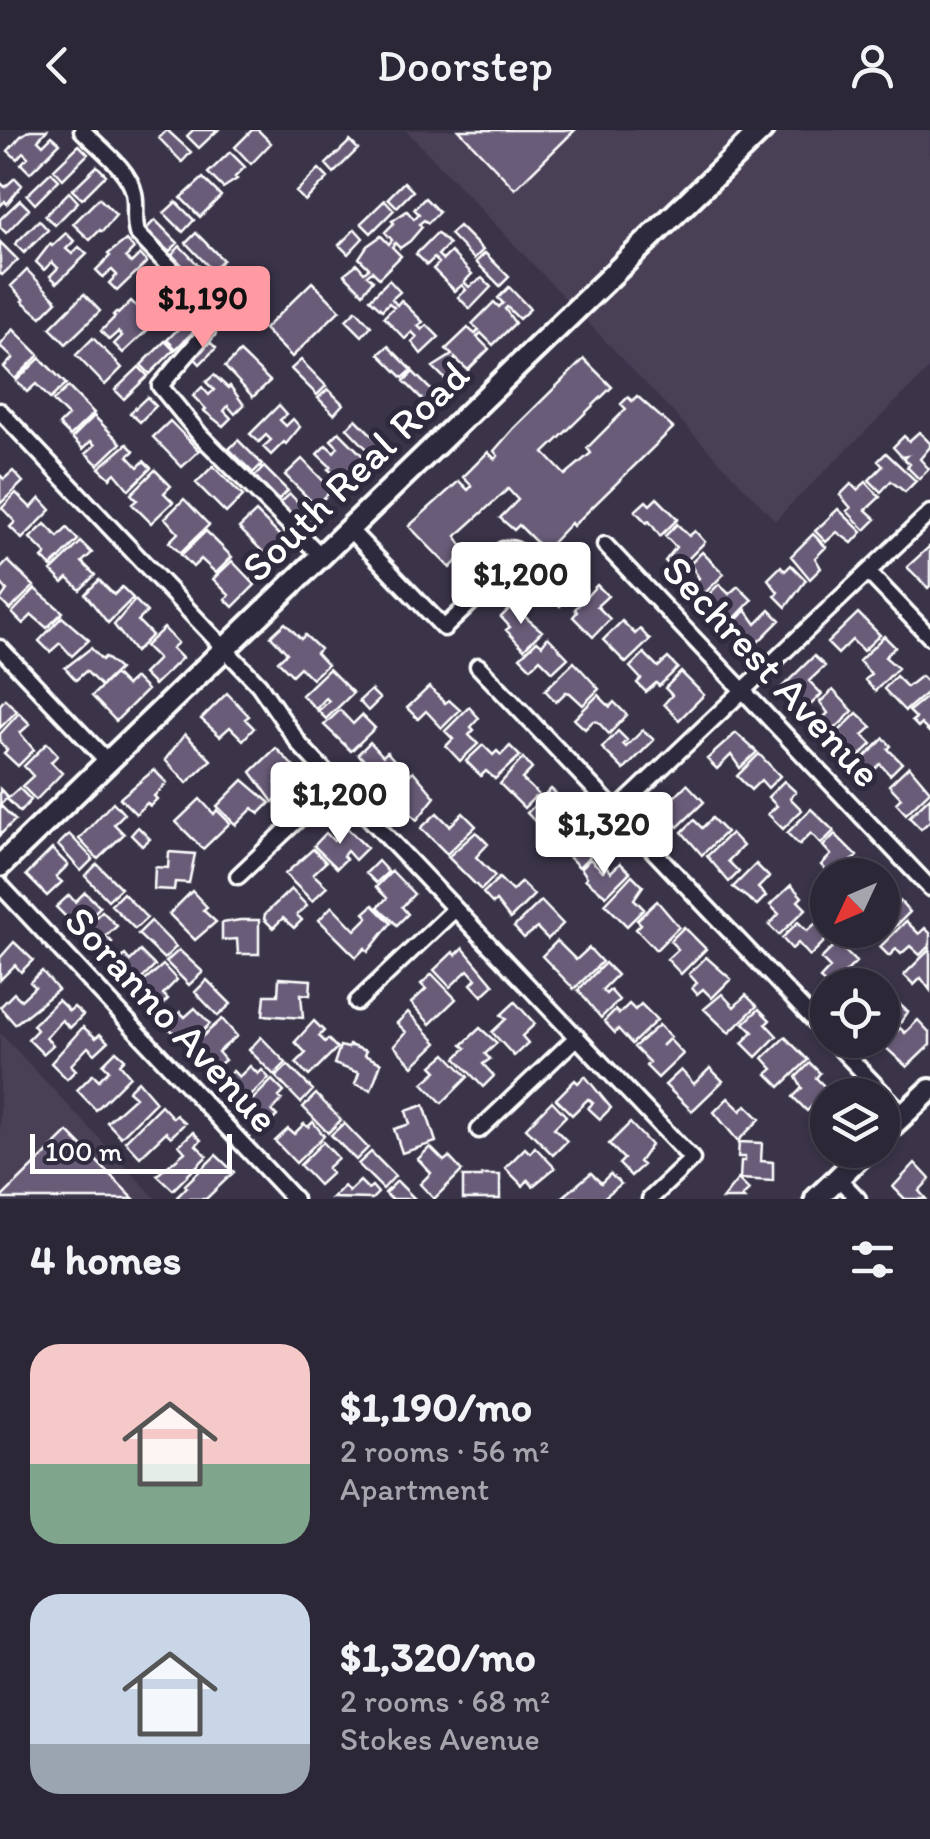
<!DOCTYPE html>
<meta charset="utf-8">
<style>
body{margin:0;font-family:Itim,sans-serif;background:#383342;color:#f1f3f6;height:100vh;display:flex;flex-direction:column;font-size:38px;white-space:nowrap}
*{box-sizing:border-box;margin:0}
p{font-size:32px;color:#a6a5ad}
.icon{flex:none;width:55px;height:55px;fill:none;stroke:currentColor;stroke-width:2;stroke-linecap:round;stroke-linejoin:round}
.map{position:relative;height:1069px;overflow:hidden}
.details{display:flex;flex-direction:column;background:#2c2737;flex:1}
.details>*{flex:none}
.needle{width:65px;rotate:226deg}
.controls{position:absolute;left:810px;top:728px;display:grid;gap:20px}
.controls a{display:grid;place-items:center;width:90px;height:90px;border-radius:50%;background:#2c2737;box-shadow:0 2px 8px #0004,0 0 0 2px #484452;font-size:50px}
.scale{position:absolute;left:30px;bottom:25px;width:202px;box-sizing:border-box;padding-left:10px;border:5px solid #fff;border-top:0;font-size:28px;line-height:35px;white-space:nowrap;color:#fff;-webkit-text-stroke:8px #2f2a3d;paint-order:stroke}
.price{position:absolute;translate:-50% -85px;padding:0 22px;border-radius:10px;background:#fff;color:#222;font-size:32px;line-height:65px;filter:drop-shadow(0 2px 5px #0008)}
.price::after{content:'';position:absolute;left:50%;top:60px;width:30px;height:22px;margin-left:-15px;background:inherit;clip-path:polygon(0 0,100% 0,50% 100%)}
.price.on{background:#ff9aa2;color:#111}
ul{padding:0;list-style:none}
li{display:flex;align-items:center;gap:30px;height:250px;padding:0 30px}
li span{display:grid;place-items:center;flex:none;width:280px;height:200px;border-radius:30px;color:#555}
li>.icon{margin-inline-start:auto}
span .icon{width:120px;height:120px;fill:#fffc;stroke-width:1}
li b{font-size:42px}
h2{display:flex;justify-content:space-between;align-items:center;height:120px;padding:0 30px;font-size:42px}
header{display:flex;justify-content:space-between;align-items:center;height:130px;padding:0 30px;background:#2c2737;font-size:45px;font-weight:600}
.map>svg:first-child{display:block}
.built{fill:#494057}
.building{fill:#695c79;stroke:#fff;stroke-width:2.5}
.lines{fill:none;stroke-linecap:round;stroke-linejoin:round}
.street-casing{stroke:#fff;stroke-width:21}
.secondary-casing{stroke:#fff;stroke-width:28}
.street{stroke:#2f2a3d;stroke-width:14}
.secondary{stroke:#2f2a3d;stroke-width:20}
.labels{text-anchor:middle;dominant-baseline:central;stroke-width:10;stroke-linejoin:round;paint-order:stroke}
.street-label{font-size:42px;fill:#fff;stroke:#2f2a3d}
</style>
<header><svg class="icon" aria-label="back" viewBox="0 0 24 24"><path d="M15 5l-7 7 7 7"/></svg>Doorstep<svg class="icon" aria-label="person" viewBox="0 0 24 24"><circle cx="12" cy="8" r="4"/><path d="M4 21q1-7 8-7t8 7"/></svg></header>
<div class="map">
<svg width="930" height="1069" viewBox="0 0 930 1069">
<rect width="100%" height="100%" fill="#3b3449"/>
<filter id="ink" filterUnits="userSpaceOnUse"><feTurbulence type="fractalNoise" baseFrequency=".01" numOctaves="2"/><feDisplacementMap in="SourceGraphic" scale="20" xChannelSelector="R" yChannelSelector="G"/><feConvolveMatrix kernelMatrix="1 2 1 2 8 2 1 2 1" color-interpolation-filters="sRGB"/></filter>
<g filter="url(#ink)">
<!-- built -->
<path class="built" d="M406,0H930V238L775,390Z
M0,903L156,1069H0Z"/>
<!-- building -->
<path class="building" d="M30,0H47L38,10L43,15L52,6L60,13L30,43L21,34L28,27L23,22L17,29L8,21L21,6Z
M167,0L191,22L182,32L159,8Z
M193,0H218L199,18L187,6Z
M252,0H258L271,13L251,34L235,17Z
M459,0H575L515,59Z
M350,11L358,19L334,43L326,34Z
M79,15L88,24L63,49L54,39Z
M230,22L245,37L235,47L237,49L223,58L208,43Z
M97,36L106,45L82,69L72,60Z
M319,39L328,48L305,71L296,62Z
M51,42L59,50L35,74L27,65Z
M15,48L22,55L7,74L5,71L0,76V52L5,57Z
M203,48L221,66L200,87L181,68Z
M404,52L413,61L397,77L388,68Z
M69,62L78,72L55,95L45,86Z
M99,68L116,85L102,102L100,100L90,110L73,94Z
M425,68L439,82L428,93L424,90L419,94L422,97L410,111L400,118L395,113L392,117L401,126L379,148L372,141L367,145L373,150L363,163L344,144L357,134L364,142L369,138L359,128L367,116L381,106L389,114L392,110L385,102L394,93L392,91L407,81L414,89L419,84L414,79Z
M20,70L29,79L6,103L0,97V89Z
M385,70L394,80L371,103L361,93Z
M176,72L194,90L183,102L164,83Z
M39,90L48,100L24,123L15,114Z
M155,90L178,113L169,122L146,99Z
M459,96L483,120L474,129L450,104Z
M355,99L363,108L348,124L339,115Z
M66,103L74,111L66,119L72,124L79,117L87,124L57,153L50,146L58,138L52,132L44,140L36,132L50,114L52,116Z
M196,103L223,130L212,140L186,113Z
M437,103L449,114L438,125L443,130L451,122L472,144L464,152L469,157L482,148L491,157L470,179L458,167L466,160L462,155L455,161L433,139L439,133L434,128L427,135L416,124Z
M126,110L134,119L126,127L131,133L140,124L147,132L117,161L109,153L117,145L112,140L103,147L96,140L110,126L108,124Z
M0,112L18,130L2,145L0,144Z
M180,116L204,141L196,149L172,125Z
M485,123L509,147L500,156L476,132Z
M27,140L57,171L41,187L22,171L24,170L11,156Z
M156,147L187,178L169,194L140,164Z
M389,150L400,162L392,169L397,175L401,170L423,192L418,196L422,200L427,195L439,207L421,224L412,212L417,207L412,202L405,209L384,187L394,177L389,173L382,180L370,169Z
M312,152L340,180L292,227L264,199Z
M509,157L530,179L519,189L507,177L505,179L515,193L493,215L481,203L477,207L489,219L468,240L455,228L453,236L462,245L452,256L433,237L452,225L446,219L468,198L475,204L479,200L472,194L494,172L499,177L503,173L498,168Z
M84,164L100,181L66,214L50,198Z
M131,171L154,194L123,223L114,214L122,206L118,202L109,210L101,201L115,187L113,185L116,182L118,184Z
M356,180L371,196L362,206L346,190Z
M191,186L200,195L176,219L167,210Z
M13,199L39,225L15,249L4,237L13,228L0,216Z
M93,208L122,238L105,255L76,225Z
M207,209L216,218L200,234L191,224Z
M165,211L174,220L150,244L141,235Z
M388,216L412,240L403,248L379,224Z
M240,222L270,251L253,267L225,237Z
M40,228L66,254L50,269L36,254L27,262L16,251Z
M584,229L612,257L544,323L565,345L591,323L587,318L626,279L621,274L628,267L632,271L637,266L673,298L573,396L571,393L547,418L543,414L541,417L519,395L514,400L500,388L518,370L508,359L456,406L466,421L450,438L409,396L459,351L468,360L472,356L463,347L488,322L495,329L498,326L494,321L514,298Z
M301,230L326,256L317,265L291,239Z
M139,237L148,246L124,269L115,260Z
M413,242L438,267L429,276L404,251Z
M214,245L228,258L230,256L244,275L235,284L228,276L224,281L231,288L223,296L204,281L206,279L193,266L202,257L209,265L214,260L206,252Z
M68,257L94,283L70,306L59,295L68,286L53,271Z
M328,259L343,274L334,284L318,268Z
M147,267L156,276L140,292L130,283Z
M279,275L287,284L280,290L286,296L293,289L300,297L286,314L284,312L271,325L263,317L271,310L266,305L259,312L250,304Z
M94,286L121,313L98,335L86,323L95,315L91,311L83,319L72,308Z
M356,289L380,313L370,322L347,298Z
M170,291L199,321L182,337L153,307Z
M339,302L369,332L360,340L354,334L349,339L355,345L346,354L328,339L331,337L317,324L326,315L334,322L338,317L331,310Z
M919,302L930,313V317L920,329L929,339L919,349L907,337L910,334L904,329L907,326L902,327L893,317L904,306L909,311Z
M238,310L262,334L253,343L229,319Z
M127,314L134,321L128,326L138,337L144,331L151,338L129,360L115,343L110,348L99,338Z
M886,323L916,351L905,362L891,351L881,362L869,350L883,336L878,331Z
M302,329L332,360L316,376L285,345Z
M213,336L243,366L226,383L196,353Z
M264,337L288,361L278,370L255,346Z
M155,340L171,356L164,363L173,372L151,393L132,374L137,370L131,364Z
M13,341L23,352L0,374V345L4,349Z
M866,352L880,367L866,380L876,389L865,400L847,381L851,378L840,365L851,354L857,360Z
M16,363L31,378L40,368L51,380L22,409L10,397L15,392L2,378Z
M290,364L313,388L304,397L280,373Z
M657,368L678,389L660,406L649,391L647,393L635,381L646,371L650,375Z
M184,369L209,395L180,423L169,412L178,403L165,388Z
M838,379L862,402L852,413L837,402L826,412L815,401Z
M256,382L286,412L269,428L239,398Z
M45,394L58,407L67,398L78,410L51,437L42,428L46,424L30,408Z
M677,394L689,406L695,401L705,412L676,441L665,431L676,417L665,406Z
M206,401L232,427L216,443L201,429L193,437L181,425Z
M813,404L826,417L815,428L821,438L810,449L791,426Z
M81,412L92,423L82,432L95,445L80,460L68,448L63,453L51,441Z
M930,416V456L928,458L907,437Z
M702,422L724,444L701,467L690,456L699,448L690,434Z
M8,431L34,456L10,480L0,470L7,460L0,452V439Z
M232,431L255,455L233,477L225,469L229,465L213,449Z
M791,435L806,450L786,477L775,466L778,462L768,449L781,436L785,441Z
M560,438L586,460L576,470L571,465L560,476L553,470L557,465L545,453Z
M99,450L114,465L122,457L133,468L108,493L85,464Z
M719,454L729,464L738,456L752,470L733,490L720,476L714,482L703,470Z
M597,455L608,466L597,476L610,489L593,507L573,487L577,482L575,479Z
M35,459L63,482L47,498L32,485L23,494L12,483Z
M135,470L147,482L138,491L152,505L135,522L114,495Z
M512,476L542,501L524,519L506,500L510,497L501,487Z
M746,480L756,494L770,480L780,490L752,518L729,497Z
M858,483L880,505L863,521L852,510L838,524L827,513Z
M62,487L89,510L72,526L60,513L50,522L39,511Z
M622,491L635,504L640,499L650,510L626,533L603,510Z
M285,493L301,509L305,505L320,519L316,523L327,535L312,549L300,537L292,545L278,531L287,523L271,506Z
M164,498L178,513L172,518L182,528L154,555L143,544L158,529L145,516Z
M884,506L895,517L885,527L898,538L875,561L865,550L871,544L859,531Z
M548,507L568,528L553,542L540,529L531,538L520,527L537,511L542,515Z
M91,518L102,530L105,527L119,539L101,556L86,541L76,550L65,538Z
M644,523L658,537L668,528L678,538L659,556L656,553L646,562L637,553L641,549L630,537Z
M814,526L825,536L809,551L822,564L804,581L781,558Z
M574,532L599,559L583,575L570,563L566,562L556,572L545,560Z
M329,539L353,563L326,589L318,581L329,571L326,568L316,579L302,565Z
M681,542L704,565L679,590L664,574L672,565L665,558Z
M114,544L126,556L135,548L147,560L116,591L92,566Z
M896,546L907,557L921,546L930,555V560L905,581L884,559Z
M429,557L445,573L449,570L460,580L442,598L426,581L418,589L407,578Z
M371,560L380,569L368,581L359,571Z
M833,560L853,581L830,604L819,592L828,583L820,572Z
M227,563L249,586L245,589L254,598L243,610L230,597L220,606L201,589Z
M930,564V603L921,594L918,597L912,591L916,588L909,581Z
M598,565L610,577L614,572L627,585L609,604L598,592L593,591L585,599L574,589Z
M5,569L17,581L0,598V575Z
M469,577L479,588L471,597L474,600L469,605L478,614L460,631L446,616L453,609L445,601Z
M340,580L353,594L362,585L375,598L351,621L324,595Z
M19,583L30,594L20,603L34,620L18,636L4,623L7,620L0,612V604Z
M857,583L872,597L863,605L872,614L855,631L840,615L846,610L838,602Z
M643,600L654,610L624,640L602,618L618,601L627,610L623,614L626,617Z
M736,603L757,622L740,638L731,625L717,639L707,629Z
M185,604L211,630L187,653L165,630Z
M884,608L891,616L888,619L902,633L890,645L880,634L869,645L858,634Z
M370,612L383,626L387,622L396,632L390,641L400,651L388,663L364,636L367,633L358,624Z
M47,613L58,625L51,632L62,643L36,670L22,656L33,646L24,636Z
M483,615L493,625L497,621L501,625L510,616L520,626L495,649L486,641L481,646L466,631Z
M276,618L293,636L276,653L284,661L273,672L251,642Z
M759,624L780,646L768,658L761,650L751,660L737,646Z
M523,628L532,639L522,649L538,664L524,678L500,654Z
M909,636L930,661L906,684L896,673L901,668L889,655Z
M154,640L167,653L154,666L157,669L150,676L147,673L136,684L120,668Z
M413,641L435,667L417,690L389,665Z
M243,650L270,673L259,684L253,678L236,695L217,676Z
M784,651L796,662L790,668L802,680L783,699L768,684L777,676L768,667Z
M687,654L704,672L678,697L661,680Z
M19,658L31,670L20,682L7,669Z
M0,659L8,667L0,675L15,690L0,705Z
M551,659L562,669L552,679L558,684L567,675L576,683L551,708L527,683Z
M930,667V691L921,699L909,687Z
M200,669L214,684L217,680L230,693L203,719L176,692Z
M113,672L124,684L114,694L124,704L98,729L79,709Z
M811,679L834,701L821,714L811,703L799,715L787,703Z
M437,683L450,696L463,683L476,696L447,724L421,698Z
M576,685L588,698L578,707L593,723L579,737L554,712Z
M712,688L726,702L702,725L682,702L694,690L702,698Z
M138,697L150,709L142,716L131,705Z
M347,698L367,718L355,730L347,721L343,726L346,729L337,738L314,716L326,703L334,711Z
M476,702L488,714L476,727L495,746L481,760L448,727Z
M731,703L743,716L728,731L739,742L729,752L707,726Z
M69,704L93,729L81,741L58,715Z
M835,704L857,726L838,745H831L821,735L831,725L823,716Z
M52,719L68,735L56,747L62,752L47,766L26,745Z
M313,719L326,732L313,744L327,757L312,771L285,744Z
M169,722L195,724L189,753L175,752L174,760L154,759L155,737L168,738Z
M590,729L603,741L607,737L611,742L620,733L630,742L606,766L585,749L587,747L581,738Z
M378,731L388,742L376,753L366,743Z
M860,731L874,745L848,743Z
M97,734L121,758L108,770L85,746Z
M756,734L769,747L758,758L766,766L757,775L733,757Z
M392,741L414,764L402,777L408,784L397,795L378,777L387,768L376,757Z
M632,745L643,756L634,769L644,779L627,796L605,774Z
M499,748L512,761L521,752L534,765L510,789L496,771L493,774L483,763Z
M791,755L802,767L798,771L806,779L779,805L769,795L779,784L770,775Z
M291,759L307,776L297,785L302,790L294,798L283,788L273,798L264,789L265,784Z
M192,761L207,777L203,780L216,792L195,810L169,784Z
M85,762L100,777L78,799L56,777L69,765L75,772Z
M123,763L147,788L135,799L111,775Z
M541,771L563,794L548,809L537,798L524,808L514,797Z
M657,771L679,797L656,820L636,799L641,794L637,790Z
M900,771L910,782L887,805L882,800V772L891,780Z
M373,775L391,793L368,822L365,818L356,827L319,790L332,776L355,800L368,787L364,783Z
M102,781L117,796L106,806L112,812L100,823L79,803Z
M240,790H259V824H238L237,809L222,810V793Z
M151,791L176,817L164,829L138,804Z
M906,791L919,804L925,798L930,803V815L920,825L910,816L901,824L896,819L889,826L880,817Z
M798,792L807,801L816,793L829,807L810,826L798,813L792,819L782,808Z
M684,797L706,819L681,844L667,829L678,819L670,811Z
M557,811L576,830L589,818L602,832L574,859L542,826Z
M14,812L33,830L21,842L15,835L0,850V828Z
M837,813L856,832L833,855L828,856L820,849L830,838L821,829Z
M463,818L494,855L482,866L471,854L476,849L468,840L450,857L434,840L453,822L456,825Z
M930,819V860L921,848L914,855L904,845Z
M179,820L203,842L189,855L166,832Z
M140,821L155,836L131,860L111,839L125,825L130,831Z
M706,827L731,849L712,868L703,859L697,864L692,858L697,853L689,844Z
M605,833L617,845L602,860L606,864L610,860L619,870L601,888L578,860Z
M163,835L177,850L163,864L168,869L154,883L133,861Z
M42,841L58,860L15,894L0,877L14,863L21,870L35,857L30,852Z
M432,844L456,869L430,894L411,873L426,859L421,854Z
M279,848L311,850L310,865L301,864L303,888L263,885L265,865H278Z
M207,850L231,874L218,886L195,862Z
M722,864L734,877L746,865L757,876L729,903L704,879Z
M882,869L891,878L897,872L908,882L894,902H888L882,897Z
M58,870L69,881L74,877L83,885L70,898L62,890L59,893L46,908L53,915L43,924L28,909L37,900L33,895Z
M515,872L535,894L522,906L528,913L514,926L492,902L506,889L501,885Z
M629,874L635,880L641,874L657,890L632,914L618,899L615,903L604,891L615,880L619,884Z
M195,878L210,894L187,916L167,896L180,882L185,887Z
M759,879L770,890L766,894L777,906L756,927L742,913L753,902L744,893Z
M408,882L437,913L413,936L394,916L406,902L397,893Z
M222,889L237,906L218,922L225,930L215,938L209,931L203,936L188,919Z
M918,890L930,903V915L907,937L883,915L900,898L905,903Z
M314,891L324,901L319,906L325,912L328,909L337,918L309,946L296,933L306,923L295,912Z
M659,895L671,907L662,916L669,909L683,924L658,948L646,936L649,932L634,917Z
M83,897L96,908L100,904L108,912L95,924L88,917L71,935L76,940L67,949L51,933Z
M480,898L497,913L485,924L490,929L483,934L494,946L483,957L456,928L466,918L462,915Z
M261,907L286,933L274,945L249,920Z
M785,907L808,930L780,957L767,944L773,939L763,928Z
M349,915L366,921L364,925L381,933L371,960L355,954L359,943L334,934L340,916L348,918Z
M116,921L125,929L120,934L130,946L96,980L77,960L93,944L99,950L109,940L103,934Z
M446,924L468,947L442,973L423,953L437,941L432,936Z
M810,933L820,943L816,948L828,960L807,981L793,967L802,958L796,947Z
M288,935L313,960L301,973L276,947Z
M250,936L258,944L262,940L269,948L242,975L220,953L233,941L239,947Z
M710,938L723,951L692,981L665,955L681,940L694,954Z
M585,946L611,978L600,989L588,978L593,973L588,969L572,985L556,969L575,950L578,953Z
M272,950L284,962L279,967L282,970L272,981L277,986L264,999L244,978Z
M138,951L156,972L121,1007L107,992L135,967L128,961Z
M316,964L341,990L328,1003L303,977Z
M728,968L741,981L746,975L760,989L738,1011L714,982Z
M552,971L566,986L554,998L567,1011L553,1025L526,998Z
M828,971V1009L818,1000L827,991L817,981Z
M161,975L173,988L176,985L185,993L171,1007L166,1002L140,1027L125,1011Z
M424,975L436,1012L402,1023L394,999L410,994L406,981Z
M313,992L324,1006L296,1033L275,1011L288,999L294,1004L304,994L308,997Z
M344,993L368,1018L356,1030L331,1005Z
M630,993L651,1015L639,1032L643,1035L631,1046L619,1034L624,1029L609,1014Z
M68,1002L134,1069H0Z
M193,1002L201,1010L196,1015L207,1026L173,1060L157,1045L185,1022L179,1015Z
M323,1012L338,1028L327,1038L332,1043L319,1055L300,1035Z
M739,1012L762,1013L761,1031L773,1032V1051L740,1049L741,1031H745V1027H738Z
M430,1017L444,1031L449,1027L462,1041L434,1069L420,1054L431,1043L418,1029Z
M535,1017L555,1038L533,1056L528,1050L523,1056L505,1038L525,1018L530,1023Z
M371,1022L395,1046L383,1059L358,1034Z
M216,1025L234,1042L206,1069H178L177,1067L187,1057L185,1055Z
M915,1033L930,1049L919,1061L926,1069H905L893,1057Z
M591,1043L601,1053L610,1044L621,1054L602,1069L563,1067Z
M482,1045H500V1069H463V1047H482Z
M738,1049L749,1060L742,1067L744,1069H722Z
M360,1051L368,1059L372,1056L378,1063L372,1069L332,1068L344,1056L349,1062Z
M397,1051L415,1069H391L385,1063Z"/>
<g class="lines">
<defs>
<path id="street" d="M82,0C98,17 129,39 134,63C137,76 133,89 137,103L213,182L207,201L160,256L200,305L321,426
M0,281L259,555L300,615L692,1029L650,1069
M349,399L444,498L499,446
M605,415L930,758
M494 434a15 15 0 1 1 30 0a15 15 0 1 1-30 0Z
M868,442L930,507
M0,518L108,632
M478,536L828,905
M616,681L930,383
M238,746L336,653
M0,755L294,1069
M357,872L455,779
M832,910L904,985
M479,1000L577,907
M838,1048L858,1069"/>
<path id="secondary" d="M0,736L762,0
M882,1005L930,960
M816,1069L867,1020"/>
</defs>
<!-- street casing -->
<use href="#street" class="street-casing"/>
<!-- secondary casing -->
<use href="#secondary" class="secondary-casing"/>
<!-- street -->
<use href="#street" class="street"/>
<!-- secondary -->
<use href="#secondary" class="secondary"/>
</g>
</g>
<g class="labels">
<!-- street labels -->
<g class="street-label">
<text transform="translate(355 341) rotate(-44)">South Real Road</text>
<text transform="translate(772 541) rotate(47)">Sechrest Avenue</text>
<text transform="translate(172 889) rotate(47)">Soranno Avenue</text>
</g>
</g>
</svg>
<div class="controls">
<a><svg class="needle" viewBox="-14 -14 28 28"><path d="M0-13l5 13h-10z" fill="#e53935"/><path d="M0 13l5-13h-10z" fill="#a6a5ad"/></svg></a>
<a><svg class="icon" aria-label="locate" viewBox="0 0 24 24"><circle cx="12" cy="12" r="6"/><path d="M12 2v4M12 18v4M2 12h4M18 12h4"/></svg></a>
<a><svg class="icon" aria-label="layers" viewBox="0 0 24 24"><path d="M12 4l9 5-9 5-9-5zM3 14l9 5 9-5"/></svg></a>
</div>
<div class="scale">100 m</div>
<b class="price on" style="left:203px;top:221px">$1,190</b>
<b class="price" style="left:521px;top:497px">$1,200</b>
<b class="price" style="left:340px;top:717px">$1,200</b>
<b class="price" style="left:604px;top:747px">$1,320</b>
</div>
<section class="details">
<h2>4 homes<svg class="icon" aria-label="filters" viewBox="0 0 24 24"><path d="M4 7h16M4 17h16"/><circle cx="9" cy="7" r="2"/><circle cx="15" cy="17" r="2"/></svg></h2>
<ul>
<li><span style="background:linear-gradient(#f6c9c9 60%,#7fa58c 0)"><svg class="icon" aria-label="home" viewBox="0 0 24 24"><path d="M3 11l9-7 9 7M6 9v11h12V9"/></svg></span><div><b>$1,190/mo</b><p>2 rooms · 56 m²</p><p>Apartment</p></div></li>
<li><span style="background:linear-gradient(#c9d6e8 75%,#9aa5b1 0)"><svg class="icon" aria-label="home" viewBox="0 0 24 24"><path d="M3 11l9-7 9 7M6 9v11h12V9"/></svg></span><div><b>$1,320/mo</b><p>2 rooms · 68 m²</p><p>Stokes Avenue</p></div></li>
</ul>
</section>
